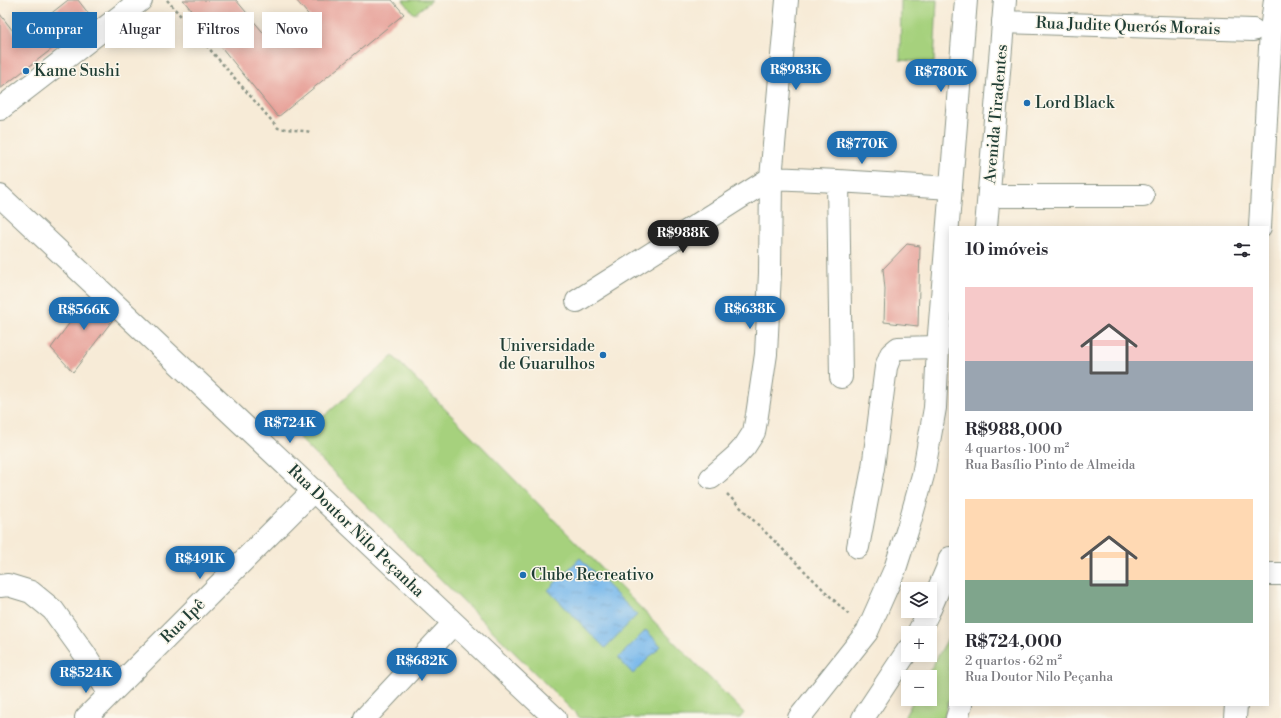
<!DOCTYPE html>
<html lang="pt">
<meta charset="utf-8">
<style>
body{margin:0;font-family:"Libre Bodoni",serif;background:#f2f2f3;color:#2b2b33;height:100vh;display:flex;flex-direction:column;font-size:15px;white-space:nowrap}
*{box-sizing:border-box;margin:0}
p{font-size:13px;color:#7c7c81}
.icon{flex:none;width:22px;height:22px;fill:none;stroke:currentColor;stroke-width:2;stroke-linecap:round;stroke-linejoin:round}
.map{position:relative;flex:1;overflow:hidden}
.sheet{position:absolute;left:949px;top:226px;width:320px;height:480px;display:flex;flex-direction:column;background:#fff;border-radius:0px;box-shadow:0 2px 10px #0003}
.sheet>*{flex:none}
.top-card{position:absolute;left:12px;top:12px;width:380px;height:36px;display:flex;gap:8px}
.fabs{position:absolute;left:901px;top:582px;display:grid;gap:8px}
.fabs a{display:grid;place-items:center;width:36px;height:36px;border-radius:0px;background:#fff;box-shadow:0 2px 10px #0003;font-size:20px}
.price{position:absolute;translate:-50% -34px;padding:0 9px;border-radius:14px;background:#1f6fb2;color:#fff;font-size:13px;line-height:26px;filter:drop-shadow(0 1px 2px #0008)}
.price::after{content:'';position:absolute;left:50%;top:24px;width:12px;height:9px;margin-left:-6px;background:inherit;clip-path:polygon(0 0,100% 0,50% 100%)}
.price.on{background:#222;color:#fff}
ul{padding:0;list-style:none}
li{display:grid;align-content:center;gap:8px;height:212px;padding:0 16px}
li span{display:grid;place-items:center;height:124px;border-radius:0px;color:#555}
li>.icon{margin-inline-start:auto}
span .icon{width:72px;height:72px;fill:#fffc;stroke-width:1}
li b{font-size:17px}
h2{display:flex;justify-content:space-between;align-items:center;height:48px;padding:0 16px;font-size:17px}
.pill{padding:0 14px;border-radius:0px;background:#fff;box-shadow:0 2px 10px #0003;font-size:14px;line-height:36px}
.pill.on{background:#1f6fb2;color:#fff}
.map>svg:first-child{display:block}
.green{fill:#a6d17d;stroke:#628758}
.water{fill:url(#water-ripples);stroke:#4a7a90}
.building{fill:#e7a199}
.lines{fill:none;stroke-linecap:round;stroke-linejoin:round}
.minor-casing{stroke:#8b9486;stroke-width:24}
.major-casing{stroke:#8b9486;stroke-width:24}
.path{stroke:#8b9486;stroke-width:2.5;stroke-dasharray:3 3;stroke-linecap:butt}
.minor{stroke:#fff;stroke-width:22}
.major{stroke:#fff;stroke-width:22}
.poi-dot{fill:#1f6fb2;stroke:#fbf7ec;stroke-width:1.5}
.labels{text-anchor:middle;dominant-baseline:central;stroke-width:3;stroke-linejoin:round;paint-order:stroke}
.street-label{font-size:16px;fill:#1f3d34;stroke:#fbf7ec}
.poi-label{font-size:16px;fill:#1f3d34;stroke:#fbf7ec;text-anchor:start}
</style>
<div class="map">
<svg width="1281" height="718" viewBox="0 0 1281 718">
<defs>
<pattern id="water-ripples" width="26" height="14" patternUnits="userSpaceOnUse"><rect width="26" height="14" fill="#76b7eb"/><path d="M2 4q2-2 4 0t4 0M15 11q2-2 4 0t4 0" fill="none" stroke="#6096bf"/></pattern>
</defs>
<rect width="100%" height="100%" fill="#fbf7ec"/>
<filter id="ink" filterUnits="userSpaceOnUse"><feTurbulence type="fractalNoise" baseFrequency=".025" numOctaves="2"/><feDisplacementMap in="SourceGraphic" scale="8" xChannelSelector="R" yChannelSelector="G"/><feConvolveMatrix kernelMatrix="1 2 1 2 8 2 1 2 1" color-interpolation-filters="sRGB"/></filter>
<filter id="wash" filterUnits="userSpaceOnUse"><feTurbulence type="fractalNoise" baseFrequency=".012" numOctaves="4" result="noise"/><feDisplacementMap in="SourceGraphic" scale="16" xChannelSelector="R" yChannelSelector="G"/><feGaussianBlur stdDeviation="0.9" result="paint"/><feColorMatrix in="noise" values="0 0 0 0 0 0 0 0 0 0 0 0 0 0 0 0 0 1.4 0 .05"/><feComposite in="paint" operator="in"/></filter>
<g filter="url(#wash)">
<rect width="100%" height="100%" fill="#f7ebd7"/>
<!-- green -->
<path class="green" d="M403,0H432L414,14Z
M901,0H937L934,63L900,60Z
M393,356L744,713L740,718H580L299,438Z
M950,635V696L944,718H904L914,699H930V677H926Z"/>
<!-- water -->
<path class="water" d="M580,558L637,615L605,648L548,590Z
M646,630L661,646L633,674L618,658Z"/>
<g id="blocks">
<!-- building -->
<path class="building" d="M68,0H78L92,18L0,89V14L19,39Z
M183,0H236L277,49L312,19L296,0H392L404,14L278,117Z
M907,244L920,246L918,326L884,322L885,289L883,269Z
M94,290L118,313L73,372L51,348Z"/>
</g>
</g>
<g filter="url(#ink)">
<use href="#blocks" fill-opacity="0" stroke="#8b9486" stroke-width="1"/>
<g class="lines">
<defs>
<path id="minor" d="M1003,22L1253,30
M0,109L141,0
M771,178L838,181L951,188
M838,181L841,377
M0,196L555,718
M989,196H1143
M1260,227L1271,30L1275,0
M577,301L771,178
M711,478L736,456L745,446L754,432L757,415L766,354L770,273L771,178L787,0
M858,547L873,468L886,367L891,354L898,348L938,347
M1268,574H1281
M0,586L8,585L31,592L53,610L84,653L110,694
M86,718L314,490
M365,718L454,623
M957,718L961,705
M1235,718L1236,705"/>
<path id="major" d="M986,227L1005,0
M930,609L947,569L950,558
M918,633L929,611
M799,718L867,632L895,569L909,525L923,475L935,408L938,347L966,0
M863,718L908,650"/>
</defs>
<!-- minor casing -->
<use href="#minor" class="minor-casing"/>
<!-- major casing -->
<use href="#major" class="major-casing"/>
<!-- path -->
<path class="path" d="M167,0L278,128L312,132
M727,494L850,616"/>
<!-- minor -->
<use href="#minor" class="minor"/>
<!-- major -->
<use href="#major" class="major"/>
</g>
</g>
<!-- markers -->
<g class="poi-dot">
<circle cx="26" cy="71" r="4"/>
<circle cx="1027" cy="103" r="4"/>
<circle cx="603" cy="355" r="4"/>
<circle cx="523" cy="575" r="4"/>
</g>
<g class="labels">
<!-- street labels -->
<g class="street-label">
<text transform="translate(1128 26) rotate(2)">Rua Judite Querós Morais</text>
<text transform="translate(996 114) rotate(-85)">Avenida Tiradentes</text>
<text transform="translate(356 531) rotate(44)">Rua Doutor Nilo Peçanha</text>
<text transform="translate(183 621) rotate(-45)">Rua Ipê</text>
</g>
<!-- poi labels -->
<g class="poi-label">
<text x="34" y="71">Kame Sushi</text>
<text x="1035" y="103">Lord Black</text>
<text x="595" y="346" text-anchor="end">Universidade<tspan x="595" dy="18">de Guarulhos</tspan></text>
<text x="531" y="575">Clube Recreativo</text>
</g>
</g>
</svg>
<div class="fabs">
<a><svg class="icon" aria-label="layers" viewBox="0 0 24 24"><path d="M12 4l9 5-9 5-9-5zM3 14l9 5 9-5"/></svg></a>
<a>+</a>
<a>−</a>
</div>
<b class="price" style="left:796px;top:91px">R$983K</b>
<b class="price" style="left:941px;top:93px">R$780K</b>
<b class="price" style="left:862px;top:165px">R$770K</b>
<b class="price on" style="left:683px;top:254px">R$988K</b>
<b class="price" style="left:750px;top:330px">R$638K</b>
<b class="price" style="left:84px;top:331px">R$566K</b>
<b class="price" style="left:290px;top:444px">R$724K</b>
<b class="price" style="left:200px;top:580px">R$491K</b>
<b class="price" style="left:422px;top:682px">R$682K</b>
<b class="price" style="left:86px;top:694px">R$524K</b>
<div class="top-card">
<a class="pill on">Comprar</a>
<a class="pill">Alugar</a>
<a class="pill">Filtros</a>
<a class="pill">Novo</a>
</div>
<section class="sheet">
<h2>10 imóveis<svg class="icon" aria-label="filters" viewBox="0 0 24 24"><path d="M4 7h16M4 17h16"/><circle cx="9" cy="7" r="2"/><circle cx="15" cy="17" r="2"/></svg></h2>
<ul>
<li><span style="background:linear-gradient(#f6c9c9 60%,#9aa5b1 0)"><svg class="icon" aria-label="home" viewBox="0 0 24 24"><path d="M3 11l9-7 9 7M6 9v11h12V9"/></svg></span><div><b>R$988,000</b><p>4 quartos · 100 m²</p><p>Rua Basílio Pinto de Almeida</p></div></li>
<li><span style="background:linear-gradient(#ffd9b3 65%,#7fa58c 0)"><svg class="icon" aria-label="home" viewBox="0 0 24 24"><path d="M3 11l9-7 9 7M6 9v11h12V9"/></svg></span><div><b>R$724,000</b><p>2 quartos · 62 m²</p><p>Rua Doutor Nilo Peçanha</p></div></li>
</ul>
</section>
</div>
